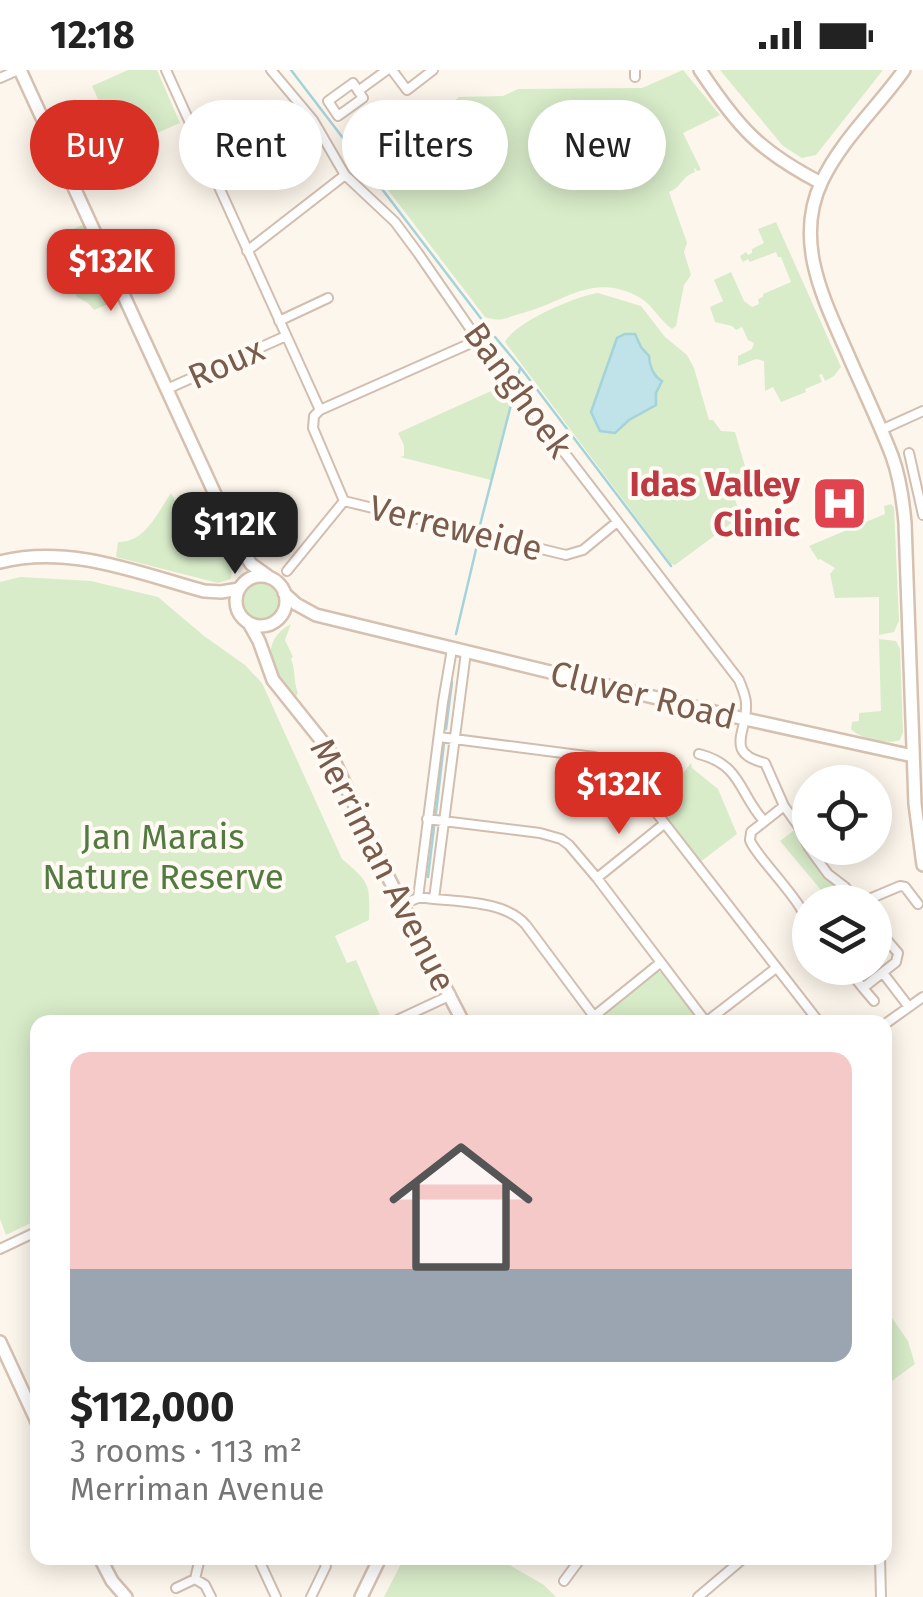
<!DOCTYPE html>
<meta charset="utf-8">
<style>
body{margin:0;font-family:"Fira Sans",sans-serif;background:#f6f6f6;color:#222;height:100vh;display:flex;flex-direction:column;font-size:38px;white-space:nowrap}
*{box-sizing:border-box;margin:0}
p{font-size:32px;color:#767676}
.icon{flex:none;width:55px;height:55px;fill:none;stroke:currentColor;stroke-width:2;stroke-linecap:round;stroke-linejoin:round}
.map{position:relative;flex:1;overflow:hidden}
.side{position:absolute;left:30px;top:945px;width:862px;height:550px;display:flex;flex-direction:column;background:#fff;border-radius:20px;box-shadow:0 5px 25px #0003}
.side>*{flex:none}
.hud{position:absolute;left:30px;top:30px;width:865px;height:90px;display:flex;gap:20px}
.buttons{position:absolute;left:792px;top:695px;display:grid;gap:20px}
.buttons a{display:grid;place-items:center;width:100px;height:100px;border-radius:50%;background:#fff;box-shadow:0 5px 25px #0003;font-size:50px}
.price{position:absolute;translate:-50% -85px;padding:0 22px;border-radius:20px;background:#d93025;color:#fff;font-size:32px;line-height:65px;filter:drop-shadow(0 2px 5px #0008)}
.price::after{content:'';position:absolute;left:50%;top:60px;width:30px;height:22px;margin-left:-15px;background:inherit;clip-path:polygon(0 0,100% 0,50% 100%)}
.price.on{background:#222;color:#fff}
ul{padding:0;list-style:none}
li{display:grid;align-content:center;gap:20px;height:530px;padding:0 40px}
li+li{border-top:2px solid #e0e0e0}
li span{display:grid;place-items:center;height:310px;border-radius:20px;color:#555}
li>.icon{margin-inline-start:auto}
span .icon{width:180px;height:180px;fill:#fffc;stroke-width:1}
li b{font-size:42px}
.tag{padding:0 35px;border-radius:45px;background:#fff;box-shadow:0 5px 25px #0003;font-size:35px;line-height:90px}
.tag.on{background:#d93025;color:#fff}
.status{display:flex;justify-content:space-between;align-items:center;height:70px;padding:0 50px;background:#fff;direction:ltr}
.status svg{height:28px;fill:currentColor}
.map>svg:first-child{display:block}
.green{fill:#d8ecc9;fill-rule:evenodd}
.water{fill:#bfe3e8;stroke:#a5d3da;stroke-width:2.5}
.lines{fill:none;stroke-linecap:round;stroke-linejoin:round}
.stream{stroke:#a5d3da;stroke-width:2.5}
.street-casing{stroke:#d1beb0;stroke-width:12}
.secondary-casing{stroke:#d6c0b0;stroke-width:16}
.street{stroke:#fff;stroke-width:8}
.secondary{stroke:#fff;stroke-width:11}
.labels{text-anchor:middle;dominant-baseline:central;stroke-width:8;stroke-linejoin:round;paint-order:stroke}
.street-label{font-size:35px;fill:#7a5c4d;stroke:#fffaf3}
.health-label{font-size:35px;font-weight:bold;fill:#be3a42;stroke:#fffaf3;text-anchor:end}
.park-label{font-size:35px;fill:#537a41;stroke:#fffaf3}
</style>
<div class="status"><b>12:18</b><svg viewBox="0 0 49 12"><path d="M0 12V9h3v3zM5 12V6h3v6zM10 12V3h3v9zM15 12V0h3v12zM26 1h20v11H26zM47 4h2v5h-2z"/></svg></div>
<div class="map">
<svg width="923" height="1527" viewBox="0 0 923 1527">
<rect width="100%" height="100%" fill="#fdf6ec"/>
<!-- green -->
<path class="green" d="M128,0H157L180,53L121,79L92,16Z
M683,0L720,45L683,63L701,100L697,101L694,97L695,102C680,108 683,116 669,122L687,173L684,182L691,205L684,215L676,256L672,259C658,249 652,233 637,226C591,203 565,232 523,243C505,247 504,253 485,247L369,95L459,27L503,26L518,19L642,18Z
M720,0H883L816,85L802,88L783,76Z
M776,152L841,297L834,306L825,311L822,304L819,305L822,312L805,319L806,322L781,332L773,317L765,321L764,291L756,289L738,296V286L752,279L754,273L748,270L742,257L736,260L732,256L715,252L710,237L723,231L714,210L731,202L744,231L752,237L759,234L758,229L763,227V224L791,212L781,187H778L776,182L750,192L748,189L743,192L740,186L746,182L748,185L752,183V179L764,173L758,159Z
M85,154L111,213L110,216L117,230L94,240L88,233L77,227C69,206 63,187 62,164Z
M598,223L641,236L665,267L687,285L694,298L709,350H713L721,361L735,362L749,410L747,411L743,402L727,408L741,446L675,495L671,494L505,272C514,253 575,226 598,223ZM617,269L641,277L649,286C650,295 656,301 657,310C660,327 642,344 629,350L614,282Z
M500,317L511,331L491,410L400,387L404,386V375L398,363L400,362Z
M171,423L181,443L194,449L204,447L211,449L232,498L231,509L218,513L116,487L118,472C145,473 158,442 171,423Z
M891,434L894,437L899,551L894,562L879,565V527L835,528L830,504L835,498L820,489L818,490L809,476L885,444L884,436Z
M20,507L91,511L158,527L204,566L245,595L262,613L342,789C370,813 370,813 369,850L335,866L347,893L356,890L382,950L376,952H38L37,1150L6,1165L0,1149V512Z
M240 531a21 21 0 1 1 42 0a21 21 0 1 1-42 0Z
M291,554L285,570L293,587L291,589C296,601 293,611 298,623L295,628C270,607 257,572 291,554Z
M879,569L896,571L900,579L903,662L900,670C888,675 860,669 851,659L852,652L859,651V643L881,641Z
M691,693L692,698L718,719L737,764L699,793L656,737Z
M797,758L841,817L824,830L821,820L780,771Z
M656,901L664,903L698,947V952H591Z
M885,1238L908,1271L915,1294L885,1316Z
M404,1488H497L544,1515L556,1527H384Z"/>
<!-- water -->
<path class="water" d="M625,264H635L641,277L649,286C649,295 654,307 662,311L656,323V335L629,350L615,363L600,361L591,342L617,268Z"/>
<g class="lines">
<!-- stream -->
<path class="stream" d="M291,0L489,259
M495,267L520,297L671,496
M517,312L520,298
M480,455L513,327
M456,564L478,471
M446,659L452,612
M436,743L444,673
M428,807L434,757
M426,946L429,952"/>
<defs>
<path id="street" d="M166,0L320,340L314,346L313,358L344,431L287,501
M271,0L313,50L345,105L395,152L418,183L478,270L739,610C742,618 746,626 746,634C748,661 723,683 765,693L784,736L799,757L809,778L828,804L845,817L857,832
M392,0L407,20L433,0
M635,7V0
M0,8L18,0
M353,13L363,28L338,46L328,31Z
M358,21L387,0
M247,181L345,105
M279,251L328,228
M167,319L286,266
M320,340L478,270
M881,360L923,341
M909,383L923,445
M344,431L566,485L583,480L617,452
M439,667L594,687L615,694L624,701L819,952
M699,684C742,695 739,724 764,751
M784,736L751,762C751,765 750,768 750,770C752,780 793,823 801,839
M427,749L540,763L561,769L569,775L597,808L706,952L776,898
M597,808L664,754
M418,828L443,632L452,579
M434,829L466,582
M862,832L900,816L905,817L918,834
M403,834L418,828H426C457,832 505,830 526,855L593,945
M847,898L863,918L896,892L898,883L875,856
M883,903L909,937
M863,918L874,931
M393,952L451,925
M587,952L660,893
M885,954L923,927
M0,1179L38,1161
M258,1488L276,1527
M880,1488L881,1527
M195,1509L205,1515L211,1527
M564,1511L581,1488
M176,1518L195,1509L200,1488
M311,1527L326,1496L323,1488
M698,1527L744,1488"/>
<path id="secondary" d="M20,0L237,472L251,494L269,507
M700,0C738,57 759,81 821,113
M904,0C877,38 842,69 822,111C794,169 822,226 846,280C861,315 878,350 892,386C900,408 903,430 905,453L915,734L923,795
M0,492C69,474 138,503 204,521L221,522L239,519
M236 531a25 25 0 1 1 50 0a25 25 0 1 1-50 0Z
M284,523L296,534L316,545L727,645L913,686
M249,553L259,571L273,610L329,680L386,803L463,952
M0,1272L38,1354
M100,1488L112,1511L126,1527
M361,1527L380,1488"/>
</defs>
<!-- street casing -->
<use href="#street" class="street-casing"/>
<!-- secondary casing -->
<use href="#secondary" class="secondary-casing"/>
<!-- street -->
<use href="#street" class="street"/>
<!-- secondary -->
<use href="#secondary" class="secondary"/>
</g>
<!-- icons -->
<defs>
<symbol id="hospital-square" viewBox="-11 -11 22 22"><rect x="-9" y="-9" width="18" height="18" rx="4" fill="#e0444e" stroke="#fffaf3"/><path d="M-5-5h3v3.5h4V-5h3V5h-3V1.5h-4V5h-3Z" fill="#fff"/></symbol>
</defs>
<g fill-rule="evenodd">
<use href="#hospital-square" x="808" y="402" width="63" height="63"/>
</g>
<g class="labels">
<!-- street labels -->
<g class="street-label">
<text transform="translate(226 293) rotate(-24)">Roux</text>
<text transform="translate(518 320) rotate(54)">Banghoek</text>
<text transform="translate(456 458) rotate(14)">Verreweide</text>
<text transform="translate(643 625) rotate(14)">Cluver Road</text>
<text transform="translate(383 795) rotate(63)">Merriman Avenue</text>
</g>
<!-- health labels -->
<g class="health-label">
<text x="800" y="414">Idas Valley<tspan x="800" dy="40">Clinic</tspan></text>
</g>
<!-- park labels -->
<g class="park-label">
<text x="163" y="767">Jan Marais<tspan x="163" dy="40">Nature Reserve</tspan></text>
</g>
</g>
</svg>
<div class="buttons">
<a><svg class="icon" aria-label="locate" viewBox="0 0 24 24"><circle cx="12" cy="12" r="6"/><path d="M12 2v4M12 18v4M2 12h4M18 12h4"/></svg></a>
<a><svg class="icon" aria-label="layers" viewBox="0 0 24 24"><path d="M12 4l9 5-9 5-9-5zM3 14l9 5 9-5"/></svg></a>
</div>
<b class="price" style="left:111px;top:244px">$132K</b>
<b class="price on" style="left:235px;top:507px">$112K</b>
<b class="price" style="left:619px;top:767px">$132K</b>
<div class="hud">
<a class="tag on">Buy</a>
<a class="tag">Rent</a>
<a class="tag">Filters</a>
<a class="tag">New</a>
</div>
<section class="side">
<ul>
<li><span style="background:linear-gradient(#f6c9c9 70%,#9aa5b1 0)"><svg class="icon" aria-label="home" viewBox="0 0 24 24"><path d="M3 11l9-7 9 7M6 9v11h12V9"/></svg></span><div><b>$112,000</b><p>3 rooms · 113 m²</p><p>Merriman Avenue</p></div></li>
</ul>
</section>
</div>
